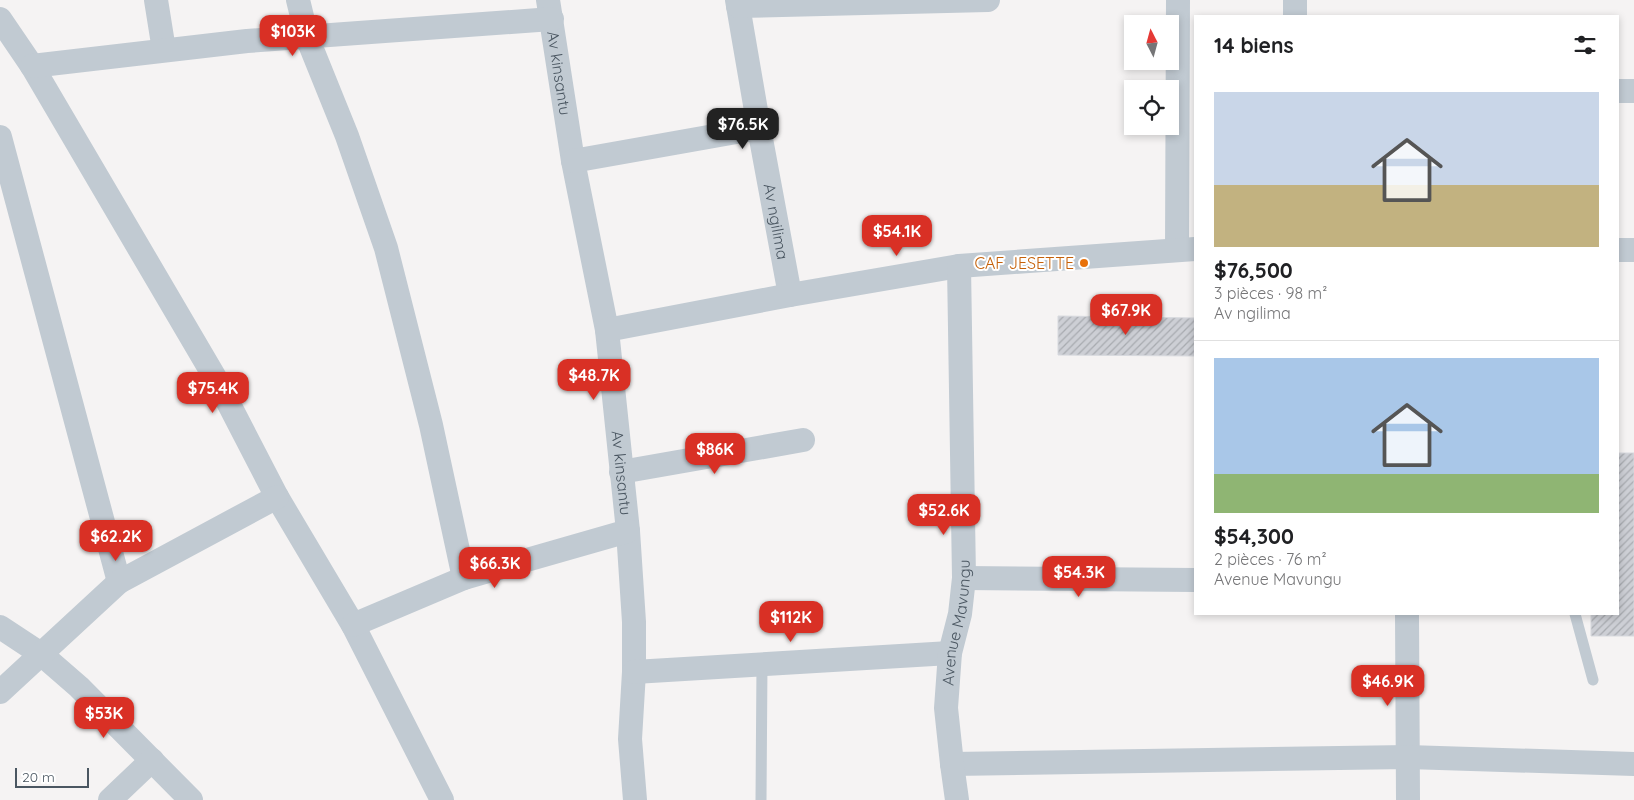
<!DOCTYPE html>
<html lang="fr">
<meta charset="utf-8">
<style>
body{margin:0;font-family:Quicksand,sans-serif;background:#f2f2f2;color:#202124;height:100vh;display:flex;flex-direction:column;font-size:19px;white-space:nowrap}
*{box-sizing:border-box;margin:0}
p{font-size:16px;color:#757577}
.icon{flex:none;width:28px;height:28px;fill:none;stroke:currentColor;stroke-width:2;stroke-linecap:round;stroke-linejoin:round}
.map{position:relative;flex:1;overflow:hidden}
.panel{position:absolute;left:1194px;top:15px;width:425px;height:600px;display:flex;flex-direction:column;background:#fff;border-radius:0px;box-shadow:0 2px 8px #0003}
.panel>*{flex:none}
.needle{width:32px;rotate:354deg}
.buttons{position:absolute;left:1124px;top:15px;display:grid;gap:10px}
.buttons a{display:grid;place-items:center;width:55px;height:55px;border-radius:0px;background:#fff;box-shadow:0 2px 8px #0003;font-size:25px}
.scale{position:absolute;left:15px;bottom:12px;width:74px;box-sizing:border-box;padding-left:5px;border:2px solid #4a5661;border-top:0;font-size:14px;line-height:18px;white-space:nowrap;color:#4a5661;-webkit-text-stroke:4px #fff;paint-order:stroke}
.price{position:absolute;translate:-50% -42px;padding:0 11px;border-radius:10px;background:#d93025;color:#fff;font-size:16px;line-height:32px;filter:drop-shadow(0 1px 2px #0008)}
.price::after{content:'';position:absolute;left:50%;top:30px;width:15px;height:11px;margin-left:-8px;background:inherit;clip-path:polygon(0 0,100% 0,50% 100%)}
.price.active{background:#222;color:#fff}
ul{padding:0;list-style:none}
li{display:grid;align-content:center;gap:10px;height:265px;padding:0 20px}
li+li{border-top:1px solid #e0e0e0}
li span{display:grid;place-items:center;height:155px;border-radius:0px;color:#555}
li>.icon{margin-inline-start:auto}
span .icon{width:90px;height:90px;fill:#fffc;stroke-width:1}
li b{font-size:21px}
h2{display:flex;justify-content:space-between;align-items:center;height:60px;padding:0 20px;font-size:21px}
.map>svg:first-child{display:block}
.building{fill:url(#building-hatch);stroke:#d7d9de}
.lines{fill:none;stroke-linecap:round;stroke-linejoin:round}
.service{stroke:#c1cad2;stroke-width:11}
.minor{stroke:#c1cad2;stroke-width:24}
.food-dot{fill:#e8710a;stroke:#fff;stroke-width:2}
.labels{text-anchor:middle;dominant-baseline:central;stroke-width:4;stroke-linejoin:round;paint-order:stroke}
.street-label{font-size:16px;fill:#4a5661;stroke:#fff}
.food-label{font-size:16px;fill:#c56008;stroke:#fff;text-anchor:end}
</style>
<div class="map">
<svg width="1634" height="800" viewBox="0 0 1634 800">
<defs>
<pattern id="building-hatch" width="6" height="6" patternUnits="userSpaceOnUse" patternTransform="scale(1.25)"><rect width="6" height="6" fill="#cdcfd5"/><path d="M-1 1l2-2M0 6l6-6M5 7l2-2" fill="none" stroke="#a8abb0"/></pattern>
</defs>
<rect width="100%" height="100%" fill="#f5f3f3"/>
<!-- building -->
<path class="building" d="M1058,316L1195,318V356L1058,355Z
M1618,453H1634V636H1591V614H1618Z"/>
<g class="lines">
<!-- service -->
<path class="service" d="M1575,614L1593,680
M761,800L762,664"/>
<!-- minor -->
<g class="minor">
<path d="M156,0L164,50"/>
<path d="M298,0L307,37L347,136L386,248L431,425L464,578"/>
<path id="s1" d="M548,0L573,161L607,330L628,531L634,622V672L630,739L635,800"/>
<path id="s2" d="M737,0L759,128L790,295"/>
<path d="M1295,0V16"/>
<path d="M738,6L988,0"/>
<path d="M0,19L32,66L217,381L277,497L353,625L442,800"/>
<path d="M32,66L247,41L552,19"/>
<path d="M1618,91H1634"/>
<path d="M0,137L119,582"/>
<path d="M573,161L759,128"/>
<path d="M1177,250L1178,0"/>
<path d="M1618,250H1634"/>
<path d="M607,330L790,295L959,266L1195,249"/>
<path d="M621,472L803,440"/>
<path d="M964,578L1195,580"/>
<path d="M1407,614L1408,800"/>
<path d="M353,625L464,578L628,531"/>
<path d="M0,627L41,654L79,687L191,800"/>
<path d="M634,672L950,653"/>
<path d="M0,692L119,582L277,497"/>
<path d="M952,764L1408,757L1634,764"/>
<path d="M110,800L152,760"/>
<path id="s3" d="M957,800L952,764L946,708L950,653L960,614L964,578L959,266"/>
</g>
</g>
<!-- markers -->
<circle class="food-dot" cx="1084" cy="263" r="5"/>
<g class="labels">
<!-- street labels -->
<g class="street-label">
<text stroke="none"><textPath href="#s1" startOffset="74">Av kinsantu</textPath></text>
<text stroke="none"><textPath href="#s2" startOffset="225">Av ngilima</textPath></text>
<text stroke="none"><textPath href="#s1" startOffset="479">Av kinsantu</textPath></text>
<text stroke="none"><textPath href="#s3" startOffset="179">Avenue Mavungu</textPath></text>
</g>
<!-- food labels -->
<g class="food-label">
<text x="1074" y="263">CAF JESETTE</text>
</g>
</g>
</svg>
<div class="buttons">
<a><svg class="needle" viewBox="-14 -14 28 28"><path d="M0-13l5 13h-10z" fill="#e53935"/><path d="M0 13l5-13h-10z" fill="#757577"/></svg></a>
<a><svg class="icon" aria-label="locate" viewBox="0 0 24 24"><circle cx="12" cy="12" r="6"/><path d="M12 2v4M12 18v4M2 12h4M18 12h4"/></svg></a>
</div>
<div class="scale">20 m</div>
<b class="price" style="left:293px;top:57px">$103K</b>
<b class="price active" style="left:743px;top:150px">$76.5K</b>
<b class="price" style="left:897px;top:257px">$54.1K</b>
<b class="price" style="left:1126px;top:336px">$67.9K</b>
<b class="price" style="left:594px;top:401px">$48.7K</b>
<b class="price" style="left:213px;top:414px">$75.4K</b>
<b class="price" style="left:715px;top:475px">$86K</b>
<b class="price" style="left:944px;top:536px">$52.6K</b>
<b class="price" style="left:116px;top:562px">$62.2K</b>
<b class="price" style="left:495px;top:589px">$66.3K</b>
<b class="price" style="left:1079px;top:598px">$54.3K</b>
<b class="price" style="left:791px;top:643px">$112K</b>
<b class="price" style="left:1388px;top:707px">$46.9K</b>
<b class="price" style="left:104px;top:739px">$53K</b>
<section class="panel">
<h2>14 biens<svg class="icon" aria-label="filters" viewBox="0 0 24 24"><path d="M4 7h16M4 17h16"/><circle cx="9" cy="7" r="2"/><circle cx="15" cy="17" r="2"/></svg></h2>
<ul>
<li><span style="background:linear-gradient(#c9d6e8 60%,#c2b280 0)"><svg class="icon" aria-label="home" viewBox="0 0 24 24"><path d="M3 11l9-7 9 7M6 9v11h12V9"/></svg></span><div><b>$76,500</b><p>3 pièces · 98 m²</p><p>Av ngilima</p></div></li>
<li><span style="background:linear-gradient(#a9c7e8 75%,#8fb573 0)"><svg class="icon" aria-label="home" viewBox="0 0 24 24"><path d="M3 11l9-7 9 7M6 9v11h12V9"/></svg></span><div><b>$54,300</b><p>2 pièces · 76 m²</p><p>Avenue Mavungu</p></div></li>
</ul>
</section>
</div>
